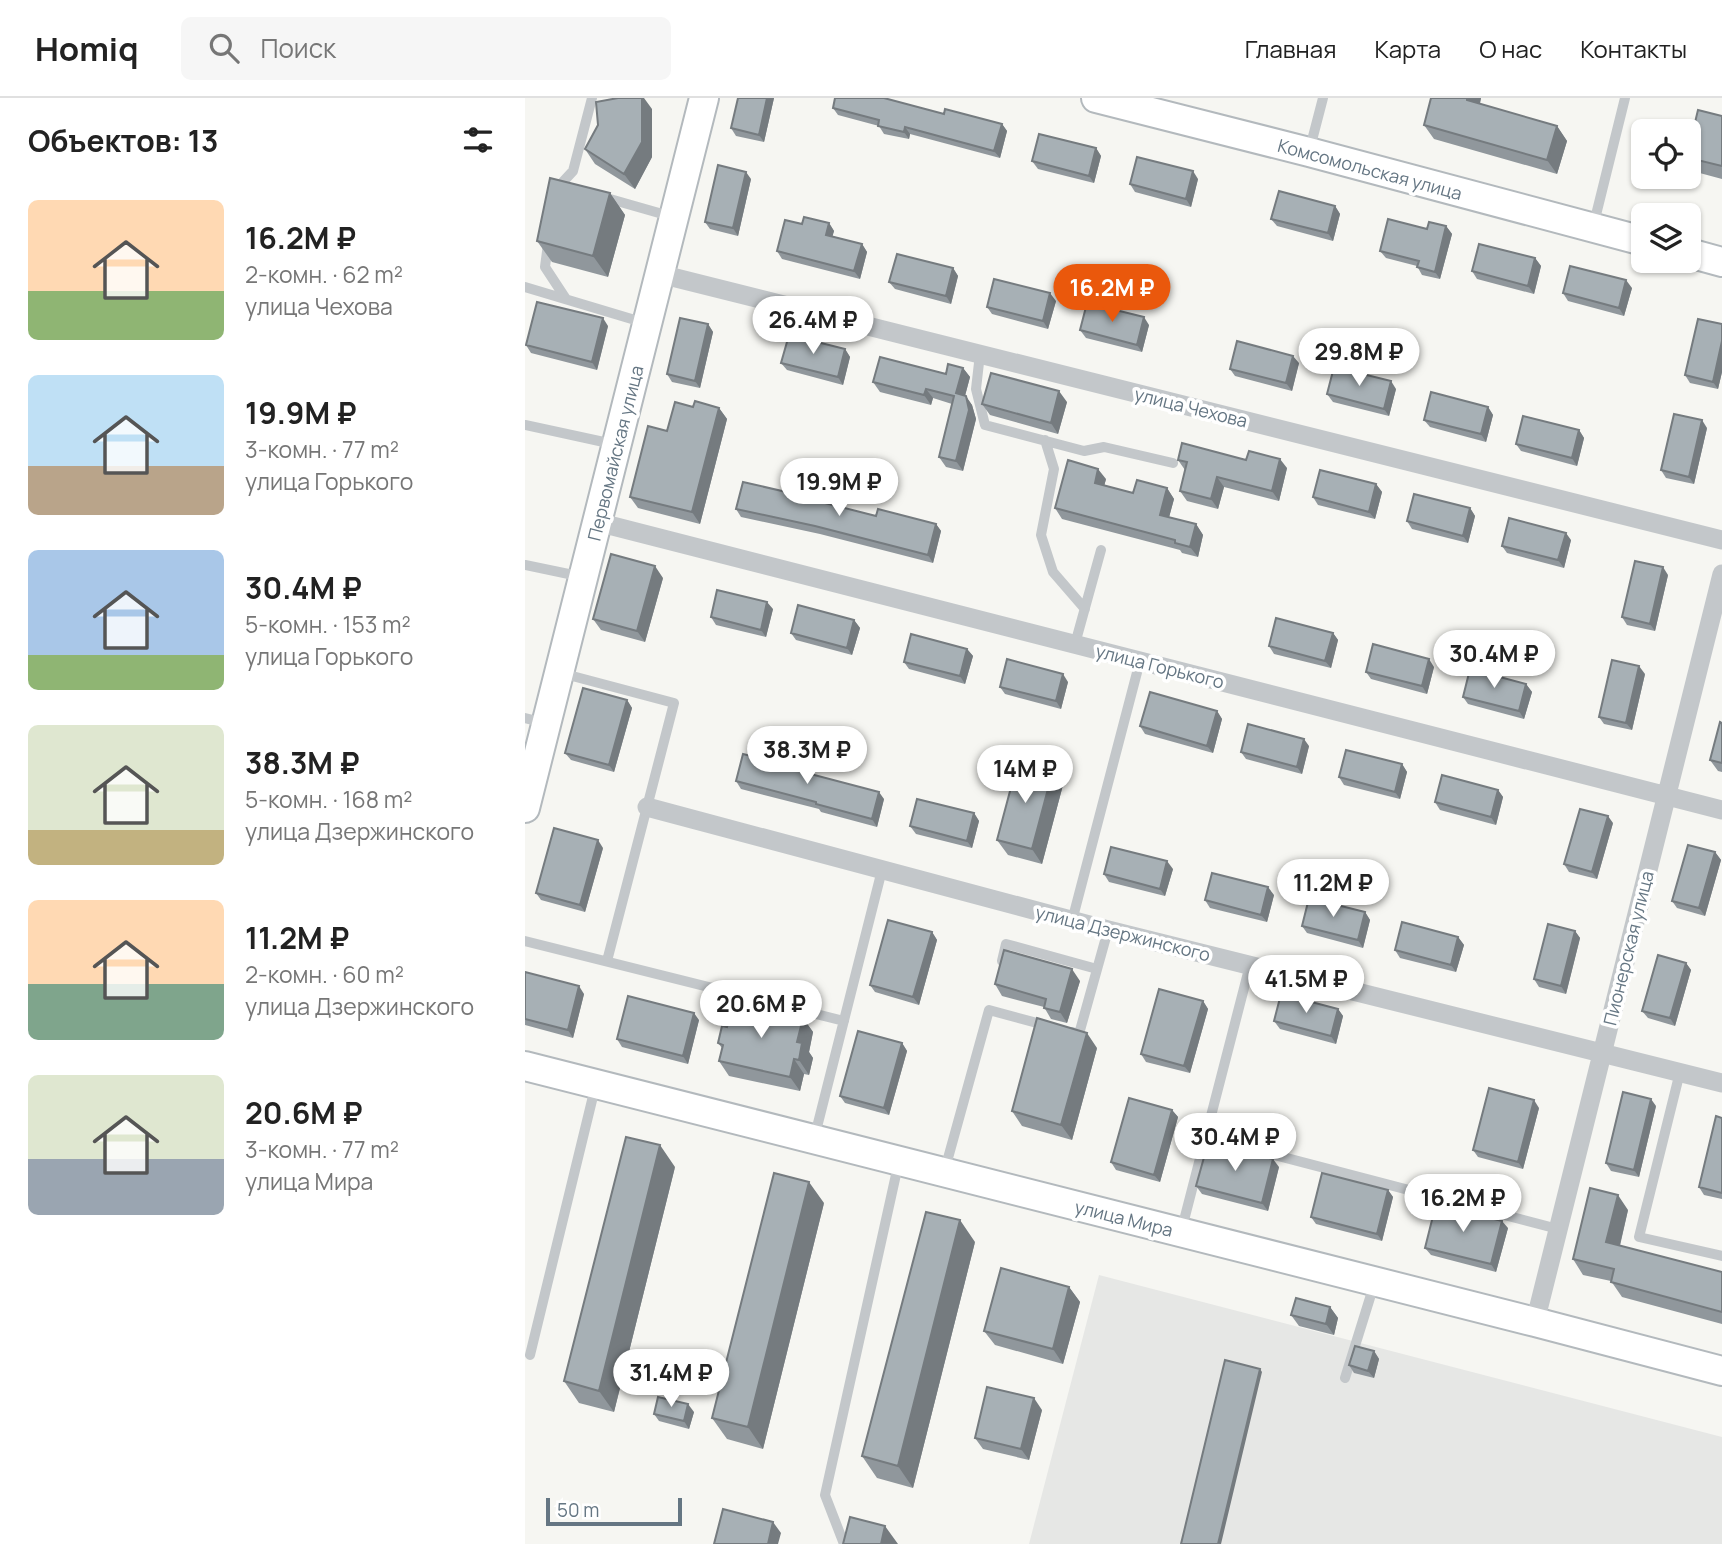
<!DOCTYPE html>
<html lang="ru">
<meta charset="utf-8">
<style>
body{margin:0;font-family:Manrope,sans-serif;background:#f6f6f6;color:#222;height:100vh;display:flex;flex-direction:column;font-size:26px;white-space:nowrap}
*{box-sizing:border-box;margin:0}
p{font-size:23px;color:#767676}
.icon{flex:none;width:38px;height:38px;fill:none;stroke:currentColor;stroke-width:2;stroke-linecap:round;stroke-linejoin:round}
.map{position:relative;flex:1;overflow:hidden}
.panel{display:flex;flex-direction:column;background:#fff;width:525px}
.panel>*{flex:none}
.fabs{position:absolute;left:1106px;top:21px;display:grid;gap:14px}
.fabs a{display:grid;place-items:center;width:70px;height:70px;border-radius:10px;background:#fff;box-shadow:0 2px 5px #0004;font-size:35px}
.scale{position:absolute;left:21px;bottom:18px;width:136px;box-sizing:border-box;padding-left:7px;border:4px solid #657683;border-top:0;font-size:19px;line-height:24px;white-space:nowrap;color:#657683;-webkit-text-stroke:5px #fff;paint-order:stroke}
.price{position:absolute;translate:-50% -60px;padding:0 16px;border-radius:24px;background:#fff;color:#222;font-size:23px;line-height:46px;filter:drop-shadow(0 2px 4px #0008)}
.price::after{content:'';position:absolute;left:50%;top:42px;width:21px;height:16px;margin-left:-10px;background:inherit;clip-path:polygon(0 0,100% 0,50% 100%)}
.price.on{background:#ea580c;color:#fff}
ul{padding:0;list-style:none}
li{display:flex;align-items:center;gap:21px;height:175px;padding:0 28px}
li span{display:grid;place-items:center;flex:none;width:196px;height:140px;border-radius:10px;color:#555}
li>.icon{margin-inline-start:auto}
span .icon{width:84px;height:84px;fill:#fffc;stroke-width:1}
li b{font-size:30px}
h2{display:flex;justify-content:space-between;align-items:center;height:84px;padding:0 28px;font-size:30px}
header{display:flex;align-items:center;gap:42px;box-sizing:border-box;height:98px;padding:0 35px;background:#fff;border-bottom:2px solid #e0e0e0}
header strong{font-size:33px}
nav{display:flex;gap:38px;margin-inline-start:auto;font-size:24px}
.search{width:490px;height:63px;background:#f6f6f6;display:flex;align-items:center;gap:18px;box-sizing:border-box;padding:0 24px;border-radius:10px;color:#767676;font-size:26px}
main{display:flex;flex:1;min-height:0}
.map>svg:first-child{display:block}
.built{fill:#e6e7e5}
.lines{fill:none;stroke-linecap:round;stroke-linejoin:round}
.secondary-casing{stroke:#b3b9bd;stroke-width:32}
.lane{stroke:#c3c7ca;stroke-width:10}
.street{stroke:#c3c7ca;stroke-width:19}
.secondary{stroke:#fff;stroke-width:28}
.wall{fill:#90979c}
.shaded-wall{fill:#757b7f}
.building{fill:#a7b0b5;stroke:#757b7f;stroke-width:2}
.labels{text-anchor:middle;dominant-baseline:central;stroke-width:7;stroke-linejoin:round;paint-order:stroke}
.street-label{font-size:18px;fill:#657683;stroke:#fff}
</style>
<header>
<strong>Homiq</strong>
<div class="search"><svg class="icon" aria-label="search" viewBox="0 0 24 24"><circle cx="10" cy="10" r="6"/><path d="M15 15l6 6"/></svg>Поиск</div>
<nav><a>Главная</a><a>Карта</a><a>О нас</a><a>Контакты</a></nav>
</header>
<main>
<section class="panel">
<h2>Объектов: 13<svg class="icon" aria-label="filters" viewBox="0 0 24 24"><path d="M4 7h16M4 17h16"/><circle cx="9" cy="7" r="2"/><circle cx="15" cy="17" r="2"/></svg></h2>
<ul>
<li><span style="background:linear-gradient(#ffd9b3 65%,#8fb573 0)"><svg class="icon" aria-label="home" viewBox="0 0 24 24"><path d="M3 11l9-7 9 7M6 9v11h12V9"/></svg></span><div><b>16.2M ₽</b><p>2-комн. · 62 m²</p><p>улица Чехова</p></div></li>
<li><span style="background:linear-gradient(#bfe0f5 65%,#b9a48a 0)"><svg class="icon" aria-label="home" viewBox="0 0 24 24"><path d="M3 11l9-7 9 7M6 9v11h12V9"/></svg></span><div><b>19.9M ₽</b><p>3-комн. · 77 m²</p><p>улица Горького</p></div></li>
<li><span style="background:linear-gradient(#a9c7e8 75%,#8fb573 0)"><svg class="icon" aria-label="home" viewBox="0 0 24 24"><path d="M3 11l9-7 9 7M6 9v11h12V9"/></svg></span><div><b>30.4M ₽</b><p>5-комн. · 153 m²</p><p>улица Горького</p></div></li>
<li><span style="background:linear-gradient(#dfe7d0 75%,#c2b280 0)"><svg class="icon" aria-label="home" viewBox="0 0 24 24"><path d="M3 11l9-7 9 7M6 9v11h12V9"/></svg></span><div><b>38.3M ₽</b><p>5-комн. · 168 m²</p><p>улица Дзержинского</p></div></li>
<li><span style="background:linear-gradient(#ffd9b3 60%,#7fa58c 0)"><svg class="icon" aria-label="home" viewBox="0 0 24 24"><path d="M3 11l9-7 9 7M6 9v11h12V9"/></svg></span><div><b>11.2M ₽</b><p>2-комн. · 60 m²</p><p>улица Дзержинского</p></div></li>
<li><span style="background:linear-gradient(#dfe7d0 60%,#9aa5b1 0)"><svg class="icon" aria-label="home" viewBox="0 0 24 24"><path d="M3 11l9-7 9 7M6 9v11h12V9"/></svg></span><div><b>20.6M ₽</b><p>3-комн. · 77 m²</p><p>улица Мира</p></div></li>
</ul>
</section>
<div class="map">
<svg width="1197" height="1446" viewBox="0 0 1197 1446">
<rect width="100%" height="100%" fill="#f6f6f2"/>
<!-- built -->
<path class="built" d="M574,1177L1197,1339V1446H504Z"/>
<g class="lines">
<defs>
<path id="secondary" d="M571,0L784,54L1118,143
M1164,155L1197,164
M0,710L179,0
M0,968L1010,1224L1197,1273"/>
</defs>
<!-- secondary casing -->
<use href="#secondary" class="secondary-casing"/>
<!-- lane -->
<path class="lane" d="M785,50L798,0
M36,86L48,73L67,0
M78,99L148,119
M1068,129L1100,0
M23,146L20,169L41,201
M0,189L120,225
M455,256L451,291L460,327L559,353L579,349L648,365
M0,327L88,346
M520,342L529,371L516,437L528,474L560,511
M0,467L58,479
M550,546L576,452
M36,575L149,605L82,863
M0,620L20,625
M547,823L615,563
M0,843L319,923
M477,863L481,846L572,871
M547,934L554,936L583,832
M1155,974L1114,1139L1197,1158
M681,1039L1033,1131
M289,1041L357,772
M420,1071L464,912L523,928
M656,1134L725,867
M5,1257L70,990
M820,1280L849,1187
M319,1446L300,1397L374,1063"/>
<!-- street -->
<path class="street" d="M135,176L1197,442
M72,424L1197,712
M122,709L583,832L1197,985
M1010,1224L1197,476"/>
<!-- secondary -->
<use href="#secondary" class="secondary"/>
</g>
<!-- wall -->
<path class="wall" d="M213,0H249L239,44L211,38L206,30Z
M906,0H956L955,6L1032,28L1042,43L1032,76L909,41L899,27Z
M308,10L419,16L477,26L482,33L475,60L385,36L384,41L359,36L354,28L313,17Z
M127,11V59L110,91L70,66L60,51Z
M1197,18V81L1171,74L1164,63V60Z
M571,50L576,58L569,85L513,71L507,63Z
M226,81L213,138L185,131L180,124Z
M673,81L666,109L610,94L605,86Z
M85,95L100,117L83,179L27,164L12,143Z
M810,108L815,116L808,143L752,128L746,121Z
M304,125L309,133L307,138L337,146L342,154L335,181L257,161L252,153L277,126Z
M921,128L927,136L915,181L897,177L892,168L861,160L855,153L902,131Z
M1010,160L1016,168L1009,196L952,181L947,173Z
M428,170L433,178L426,206L370,191L364,184Z
M1107,190L1099,218L1043,203L1038,195Z
M531,203L523,231L467,216L462,209Z
M183,226L188,234L175,290L147,284L142,276Z
M1197,226V274L1193,291L1165,285L1160,277Z
M624,227L617,254L561,240L555,232Z
M83,228L72,272L6,255L1,247Z
M320,251L325,259L318,287L262,272L256,265Z
M774,265L767,293L710,278L705,271Z
M438,270L445,279L440,298L447,307L451,321L438,373L421,369L414,359L427,306L408,300L406,307L355,294L348,284L421,276Z
M871,291L864,318L808,304L802,296Z
M542,304L533,336L465,317L457,306Z
M168,309L194,310L202,321L175,426L113,410L105,399L142,333Z
M963,309L968,317L961,344L905,329L899,322Z
M1182,330L1169,386L1141,380L1136,372Z
M1054,332L1059,340L1052,368L996,353L991,346Z
M653,362H721L762,370L754,403L699,389L693,411L662,403L655,393L660,372Z
M581,381L579,388L608,395L642,390L649,401L644,419L671,426L678,437L673,459L657,455L655,452L537,421L530,410Z
M851,386L857,394L850,421L793,407L788,399Z
M298,404L351,418L411,426L416,433L408,465L295,436L216,419L211,411Z
M945,410L950,418L943,445L887,431L882,423Z
M1046,442L1039,470L982,455L977,448Z
M1143,477L1130,533L1102,527L1097,519Z
M138,480L120,544L76,532L68,521Z
M248,511L241,539L191,527L186,519Z
M329,522L335,530L327,557L271,542L266,535Z
M808,535L813,542L806,570L749,556L744,548Z
M442,551L448,558L440,586L384,571L379,564Z
M909,569L902,596L846,581L841,574Z
M1120,576L1107,632L1079,626L1074,619Z
M543,584L536,611L480,596L475,589Z
M1001,586L1007,594L999,621L943,606L938,599Z
M102,602L107,610L89,674L46,662L40,655Z
M692,613L697,621L688,655L620,636L615,628Z
M1197,625V674L1193,673L1185,662Z
M784,648L777,676L721,661L716,654Z
M877,666L882,674L875,701L819,687L814,679Z
M528,672L538,687L517,766L483,757L472,742Z
M276,673L359,701L352,729L296,714L294,711L216,691L211,683Z
M973,692L978,699L971,727L915,712L910,704Z
M449,715L454,723L447,750L391,736L385,728Z
M1088,725L1072,781L1044,774L1039,766Z
M78,750L60,814L16,802L11,795Z
M1190,754L1196,762L1180,818L1152,810L1147,803Z
M648,771L640,798L584,784L579,776Z
M749,797L742,824L685,810L680,802Z
M840,814L845,822L838,850L782,835L777,828Z
M1050,833L1055,840L1041,896L1014,889L1009,881Z
M407,834L412,842L394,907L350,894L345,887Z
M933,839L939,847L931,874L875,860L870,852Z
M1161,865L1166,872L1150,928L1123,920L1117,913Z
M0,874L59,896L48,940L0,927Z
M555,883L542,925L526,921L519,909L477,898L470,886Z
M678,903L683,911L665,975L621,964L616,956Z
M813,911L818,918L811,946L755,931L749,923Z
M278,920L288,934L284,954L288,960L284,977L279,976L275,993L204,978L194,963L197,950L193,945L202,929Z
M174,922L163,966L97,949L92,941Z
M377,945L382,953L364,1017L320,1005L315,998Z
M572,950L547,1042L497,1028L487,1013Z
M1131,1008L1114,1079L1086,1073L1081,1065Z
M1014,1010L998,1071L953,1059L948,1052Z
M647,1012L653,1019L635,1084L591,1072L586,1064Z
M1197,1020V1101L1179,1097L1174,1089Z
M150,1069L89,1314L54,1305L39,1283Z
M754,1069L743,1113L677,1096L671,1088Z
M863,1092L868,1099L857,1143L791,1126L786,1119Z
M299,1105L238,1351L202,1341L187,1320Z
M1103,1112L1095,1148L1197,1174V1226L1097,1199L1086,1183L1058,1177L1048,1161Z
M983,1130L971,1174L906,1157L900,1150Z
M450,1144L388,1390L352,1380L337,1358Z
M544,1189L555,1204L538,1266L470,1247L459,1233Z
M805,1209L813,1220L809,1237L774,1228L766,1217Z
M849,1253L854,1261L849,1280L829,1275L824,1267Z
M517,1312L504,1362L458,1351L450,1340Z
M169,1314L164,1331L134,1323L129,1316Z"/>
<!-- shaded-wall -->
<path class="shaded-wall" d="M117,0H119L127,11V59L110,91L99,76Z
M242,0H249L239,44L234,37Z
M942,0H956L952,17L942,2Z
M477,26L482,33L475,60L469,53Z
M1032,28L1042,43L1032,76L1022,62Z
M380,29L385,36L384,41L379,34Z
M571,50L576,58L569,85L564,78Z
M668,73L673,81L666,109L661,101Z
M221,74L226,81L213,138L208,130Z
M85,95L100,117L83,179L68,158Z
M810,108L815,116L808,143L803,135Z
M304,125L309,133L306,144L301,137Z
M921,128L927,136L915,181L910,174Z
M337,146L342,154L335,181L329,173Z
M1010,160L1016,168L1009,196L1003,188Z
M428,170L433,178L426,206L421,198Z
M1101,182L1107,190L1099,218L1094,210Z
M525,195L531,203L523,231L518,223Z
M619,219L624,227L617,254L612,247Z
M78,220L83,228L72,272L67,264Z
M183,226L188,234L175,290L170,283Z
M1197,243V274L1193,291L1188,284Z
M320,251L325,259L318,287L313,279Z
M768,258L774,265L767,293L761,285Z
M438,270L445,279L438,305L431,295Z
M866,283L871,291L864,318L859,311Z
M401,291L408,300L406,307L399,297Z
M534,293L542,304L533,336L526,325Z
M441,298L447,307L451,321L438,373L431,363Z
M963,309L968,317L961,344L956,336Z
M194,310L202,321L175,426L167,414Z
M1177,322L1182,330L1169,386L1164,379Z
M1054,332L1059,340L1052,368L1047,360Z
M755,361L762,370L754,403L747,393Z
M573,371L581,381L577,396L570,385Z
M692,379L699,389L693,411L686,401Z
M851,386L857,394L850,421L844,414Z
M642,390L649,401L642,427L635,417Z
M945,410L950,418L943,445L938,438Z
M411,426L416,433L408,465L403,457Z
M671,426L678,437L673,459L665,449Z
M1041,435L1046,442L1039,470L1033,462Z
M130,468L138,480L120,544L112,533Z
M1138,469L1143,477L1130,533L1125,526Z
M242,504L248,511L241,539L236,532Z
M329,522L335,530L327,557L322,550Z
M808,535L813,542L806,570L800,563Z
M442,551L448,558L440,586L435,578Z
M904,561L909,569L902,596L897,588Z
M1114,568L1120,576L1107,632L1101,625Z
M538,576L543,584L536,611L531,603Z
M1001,586L1007,594L999,621L994,613Z
M102,602L107,610L89,674L84,667Z
M692,613L697,621L688,655L682,648Z
M779,641L784,648L777,676L772,669Z
M877,666L882,674L875,701L870,694Z
M528,672L538,687L517,766L507,751Z
M973,692L978,699L971,727L966,719Z
M354,694L359,701L352,729L347,721Z
M449,715L454,723L447,750L442,743Z
M1083,718L1088,725L1072,781L1067,774Z
M73,742L78,750L60,814L55,807Z
M1190,754L1196,762L1180,818L1174,810Z
M642,763L648,771L640,798L635,791Z
M743,789L749,797L742,824L736,817Z
M840,814L845,822L838,850L833,842Z
M1050,833L1055,840L1041,896L1036,888Z
M407,834L412,842L394,907L388,899Z
M933,839L939,847L931,874L926,867Z
M1161,865L1166,872L1150,928L1145,920Z
M547,871L555,883L542,925L535,914Z
M54,888L59,896L48,940L43,932Z
M678,903L683,911L665,975L659,968Z
M813,911L818,918L811,946L806,938Z
M169,915L174,922L163,966L158,958Z
M278,920L288,934L284,954L288,960L284,977L274,962L272,944Z
M562,935L572,950L547,1042L536,1027Z
M377,945L382,953L364,1017L359,1010Z
M269,961L279,976L275,993L265,979Z
M1126,1001L1131,1008L1114,1079L1109,1072Z
M1009,1002L1014,1010L998,1071L993,1064Z
M647,1012L653,1019L635,1084L629,1077Z
M135,1047L150,1069L89,1314L74,1293Z
M748,1061L754,1069L743,1113L737,1105Z
M284,1084L299,1105L238,1351L223,1329Z
M863,1092L868,1099L857,1143L852,1136Z
M1093,1097L1103,1112L1092,1159L1081,1144Z
M435,1122L450,1144L388,1390L373,1368Z
M977,1123L983,1130L971,1174L966,1166Z
M544,1189L555,1204L538,1266L528,1251Z
M805,1209L813,1220L809,1237L801,1226Z
M849,1253L854,1261L849,1280L843,1273Z
M735,1271L737,1274L696,1446H693Z
M509,1300L517,1312L504,1362L496,1351Z
M163,1306L169,1314L164,1331L159,1323Z
M248,1424L256,1435L253,1446H243Z
M360,1428L373,1446H356Z"/>
<!-- building -->
<path class="building" d="M93,0H117V44L99,76L60,51L73,27L71,4Z
M213,0H242L234,37L206,30Z
M310,0H359L419,16L420,11L477,26L469,53L380,29L379,34L353,28L354,22L308,10Z
M906,0H942V2L1032,28L1022,62L899,27Z
M1173,12L1197,18V68L1164,60V49Z
M514,36L571,50L564,78L507,63Z
M612,59L668,73L661,101L605,86Z
M193,67L221,74L208,130L180,124Z
M25,80L85,95L68,158L12,143Z
M754,93L810,108L803,135L746,121Z
M279,119L304,125L301,137L337,146L329,173L252,153L260,122L277,126Z
M863,121L902,131L904,124L921,128L910,174L892,169L894,163L855,153Z
M954,146L1010,160L1003,188L947,173Z
M372,156L428,170L421,198L364,184Z
M1045,168L1101,182L1094,210L1038,195Z
M469,181L525,195L518,223L462,209Z
M12,204L78,220L67,264L1,247Z
M562,205L619,219L612,247L555,232Z
M155,220L183,226L170,283L142,276Z
M1173,221L1197,226V243L1188,284L1160,277Z
M264,237L320,251L313,279L256,265Z
M712,243L768,258L761,285L705,271Z
M355,259L421,276L423,266L438,270L431,295L441,298L444,312L431,363L414,359L429,298L401,291L399,297L348,284Z
M809,269L866,283L859,311L802,296Z
M466,275L534,293L526,325L457,306Z
M906,294L963,309L956,336L899,322Z
M170,303L194,310L167,414L105,399L123,328L142,333L150,304L168,309Z
M1149,316L1177,322L1164,379L1136,372Z
M998,318L1054,332L1047,360L991,346Z
M657,345L721,362L724,353L755,361L747,393L692,379L686,401L655,393L662,364L653,362Z
M543,362L573,371L570,385L608,395L612,382L642,390L635,417L671,426L665,449L650,445V442L530,410Z
M795,372L851,386L844,414L788,399Z
M218,384L296,402V404L351,418L353,411L411,426L403,457L290,428L211,411Z
M889,396L945,410L938,438L882,423Z
M984,420L1041,435L1033,462L977,448Z
M86,456L130,468L112,533L68,521Z
M1110,463L1138,469L1125,526L1097,519Z
M192,492L242,504L236,532L186,519Z
M273,507L329,522L322,550L266,535Z
M751,520L808,535L800,563L744,548Z
M386,536L442,551L435,578L379,564Z
M848,546L904,561L897,588L841,574Z
M482,561L538,576L531,603L475,589Z
M1087,562L1114,568L1101,625L1074,619Z
M945,571L1001,586L994,613L938,599Z
M58,590L102,602L84,667L40,655Z
M625,594L692,613L682,648L615,628Z
M1195,624L1197,625V665L1185,662Z
M723,626L779,641L772,669L716,654Z
M821,652L877,666L870,694L814,679Z
M218,656L274,670V673L354,694L347,721L291,706V704L211,683Z
M493,663L528,672L507,751L472,742Z
M917,677L973,692L966,719L910,704Z
M392,701L449,715L442,743L385,728Z
M1055,711L1083,718L1067,774L1039,766Z
M29,730L73,742L55,807L11,795Z
M1163,747L1190,754L1174,810L1147,803Z
M586,749L642,763L635,791L579,776Z
M687,775L743,789L736,817L680,802Z
M784,800L840,814L833,842L777,828Z
M363,822L407,834L388,899L345,887Z
M877,824L933,839L926,867L870,852Z
M1023,826L1050,833L1036,888L1009,881Z
M479,852L547,871L535,914L519,910L521,901L470,886Z
M1133,857L1161,865L1145,920L1117,913Z
M0,874L54,888L43,932L0,921Z
M634,891L678,903L659,968L616,956Z
M756,896L813,911L806,938L749,923Z
M103,898L169,915L158,958L92,941Z
M208,904L278,920L272,944L277,945L274,962L269,961L265,979L194,963L198,947L193,945L197,928L202,929Z
M512,920L562,935L536,1027L487,1013Z
M333,933L377,945L359,1010L315,998Z
M964,990L1009,1002L993,1064L948,1052Z
M1098,994L1126,1001L1109,1072L1081,1065Z
M604,1000L647,1012L629,1077L586,1064Z
M1191,1018L1197,1020V1095L1174,1089Z
M101,1039L135,1047L74,1293L39,1283Z
M683,1045L748,1061L737,1105L671,1088Z
M249,1075L284,1084L223,1329L187,1320Z
M797,1075L863,1092L852,1136L786,1119Z
M1065,1090L1093,1097L1081,1144L1197,1174V1214L1086,1184L1089,1171L1048,1161Z
M911,1106L977,1123L966,1166L900,1150Z
M401,1114L435,1122L373,1368L337,1358Z
M476,1170L544,1189L528,1251L459,1233Z
M771,1200L805,1209L801,1226L766,1217Z
M830,1248L849,1253L843,1273L824,1267Z
M700,1262L735,1271L693,1446H656Z
M462,1289L509,1300L496,1351L450,1340Z
M133,1299L163,1306L159,1323L129,1316Z
M198,1411L248,1424L243,1446H189Z
M325,1419L360,1428L356,1446H318Z"/>
<g class="labels">
<!-- street labels -->
<g class="street-label">
<text transform="translate(845 71) rotate(15)">Комсомольская улица</text>
<text transform="translate(666 309) rotate(14)">улица Чехова</text>
<text transform="translate(90 355) rotate(-76)">Первомайская улица</text>
<text transform="translate(635 568) rotate(14)">улица Горького</text>
<text transform="translate(598 835) rotate(14)">улица Дзержинского</text>
<text transform="translate(1103 850) rotate(-76)">Пионерская улица</text>
<text transform="translate(599 1120) rotate(14)">улица Мира</text>
</g>
</g>
</svg>
<div class="fabs">
<a><svg class="icon" aria-label="locate" viewBox="0 0 24 24"><circle cx="12" cy="12" r="6"/><path d="M12 2v4M12 18v4M2 12h4M18 12h4"/></svg></a>
<a><svg class="icon" aria-label="layers" viewBox="0 0 24 24"><path d="M12 4l9 5-9 5-9-5zM3 14l9 5 9-5"/></svg></a>
</div>
<div class="scale">50 m</div>
<b class="price on" style="left:587px;top:226px">16.2M ₽</b>
<b class="price" style="left:288px;top:258px">26.4M ₽</b>
<b class="price" style="left:834px;top:290px">29.8M ₽</b>
<b class="price" style="left:314px;top:420px">19.9M ₽</b>
<b class="price" style="left:969px;top:592px">30.4M ₽</b>
<b class="price" style="left:282px;top:688px">38.3M ₽</b>
<b class="price" style="left:500px;top:707px">14M ₽</b>
<b class="price" style="left:808px;top:821px">11.2M ₽</b>
<b class="price" style="left:781px;top:917px">41.5M ₽</b>
<b class="price" style="left:236px;top:942px">20.6M ₽</b>
<b class="price" style="left:710px;top:1075px">30.4M ₽</b>
<b class="price" style="left:938px;top:1136px">16.2M ₽</b>
<b class="price" style="left:146px;top:1311px">31.4M ₽</b>
</div>
</main>
